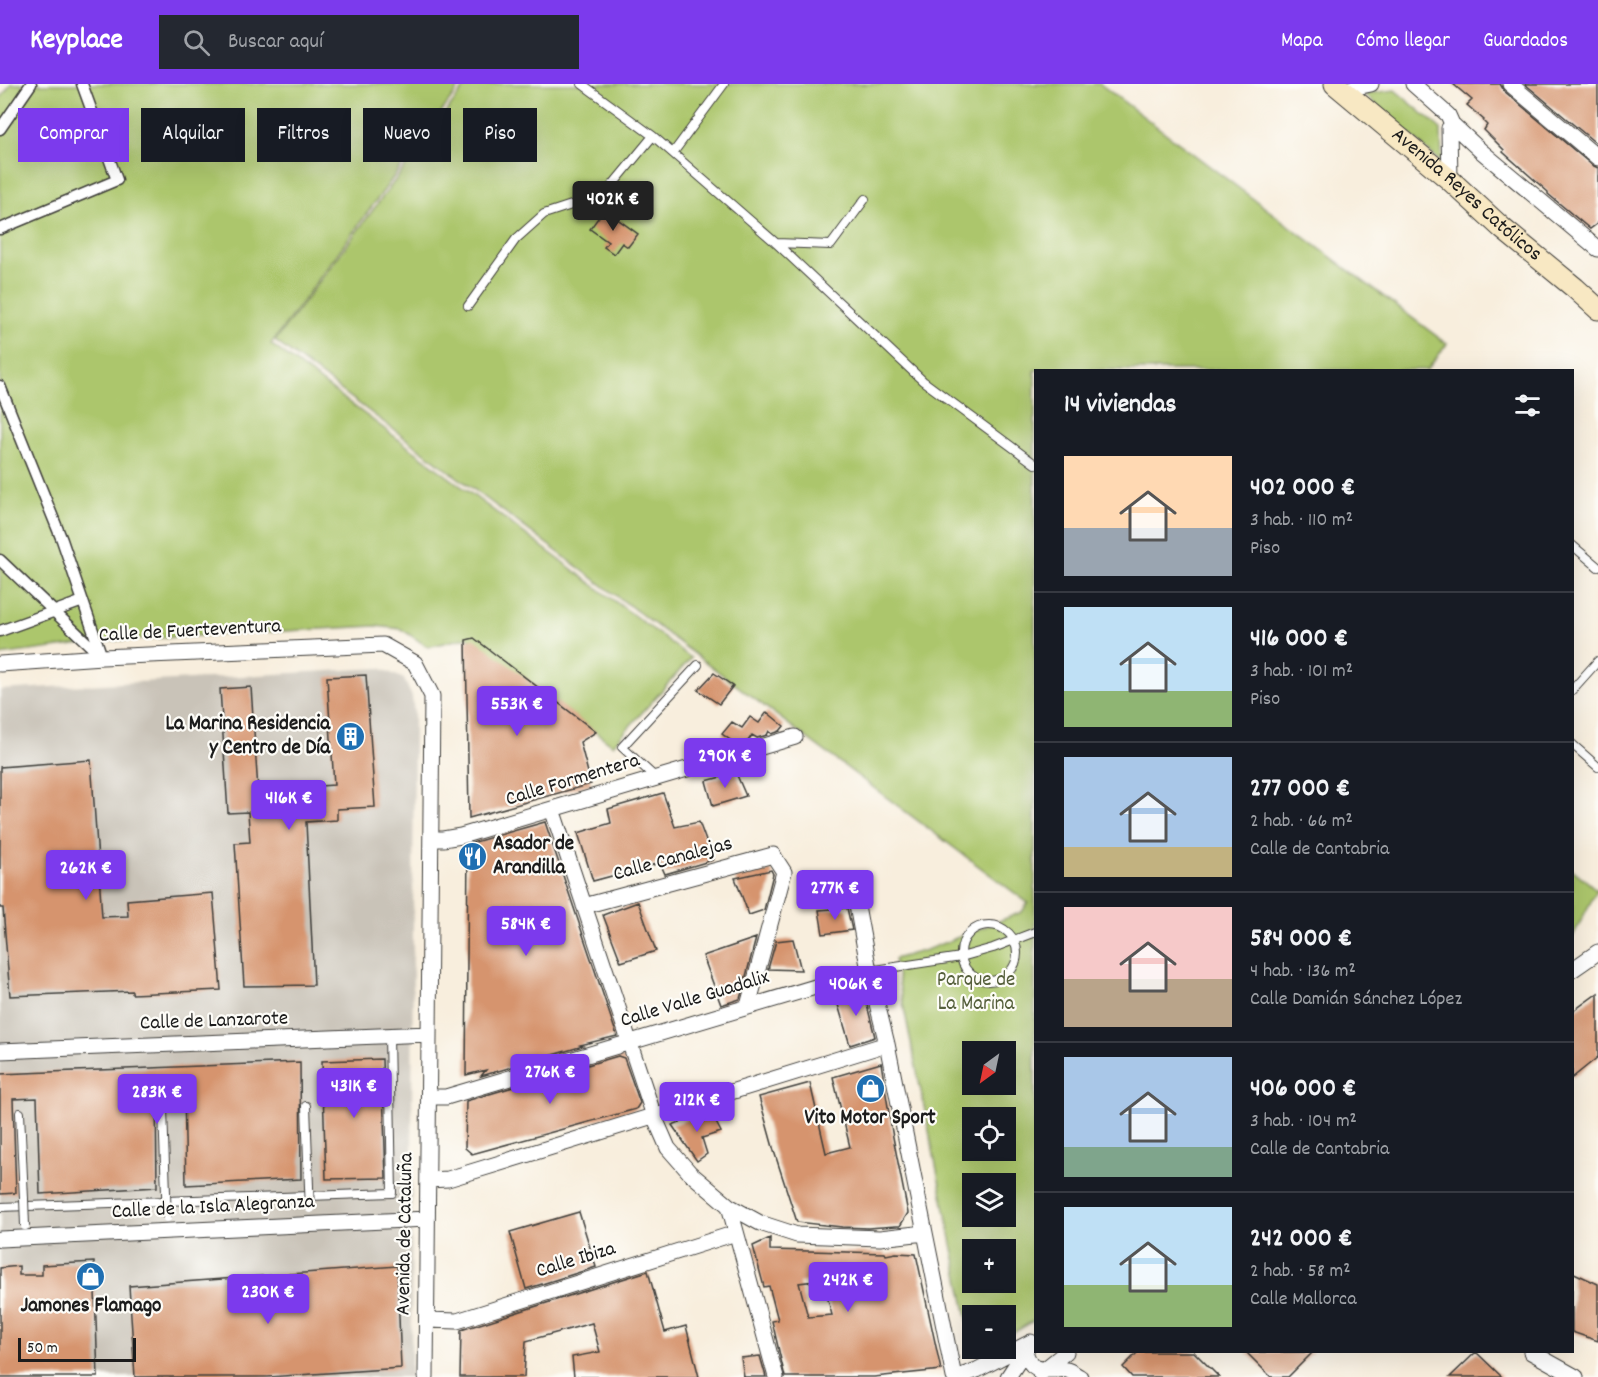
<!DOCTYPE html>
<html lang="es">
<meta charset="utf-8">
<style>
body{margin:0;font-family:Dekko,sans-serif;background:#242831;color:#f1f3f6;height:100vh;display:flex;flex-direction:column;font-size:22px;white-space:nowrap}
*{box-sizing:border-box;margin:0}
p{font-size:20px;color:#9ea1a6}
.icon{flex:none;width:33px;height:33px;fill:none;stroke:currentColor;stroke-width:2;stroke-linecap:round;stroke-linejoin:round}
.map{position:relative;flex:1;overflow:hidden}
.panel{position:absolute;left:1034px;top:285px;width:540px;height:984px;display:flex;flex-direction:column;background:#171b24;border-radius:0px;box-shadow:0 6px 24px #0002}
.panel>*{flex:none}
.hud{position:absolute;left:18px;top:24px;width:570px;height:54px;display:flex;gap:12px}
.needle{width:39px;rotate:213deg}
.controls{position:absolute;left:962px;top:957px;display:grid;gap:12px}
.controls a{display:grid;place-items:center;width:54px;height:54px;border-radius:0px;background:#171b24;box-shadow:0 6px 24px #0002;font-size:30px}
.scale{position:absolute;left:18px;bottom:15px;width:118px;box-sizing:border-box;padding-left:6px;border:3px solid #1c1c1c;border-top:0;font-size:16px;line-height:21px;white-space:nowrap;color:#1c1c1c;-webkit-text-stroke:4px #fdfcf7;paint-order:stroke}
.price{position:absolute;translate:-50% -51px;padding:0 14px;border-radius:6px;background:#7c3aed;color:#fff;font-size:20px;line-height:39px;filter:drop-shadow(0 2px 3px #0008)}
.price::after{content:'';position:absolute;left:50%;top:36px;width:18px;height:14px;margin-left:-9px;background:inherit;clip-path:polygon(0 0,100% 0,50% 100%)}
.price.selected{background:#222;color:#fff}
ul{padding:0;list-style:none}
li{display:flex;align-items:center;gap:18px;height:150px;padding:0 30px}
li+li{border-top:2px solid #363941}
li span{display:grid;place-items:center;flex:none;width:168px;height:120px;border-radius:0px;color:#555}
li>.icon{margin-inline-start:auto}
span .icon{width:72px;height:72px;fill:#fffc;stroke-width:1}
li b{font-size:26px}
h2{display:flex;justify-content:space-between;align-items:center;height:72px;padding:0 30px;font-size:26px}
.tag{padding:0 21px;border-radius:0px;background:#171b24;box-shadow:0 6px 24px #0002;font-size:21px;line-height:54px}
.tag.selected{background:#7c3aed;color:#fff}
header{display:flex;align-items:center;gap:36px;box-sizing:border-box;height:84px;padding:0 30px;background:#7c3aed;color:#fff}
header strong{font-size:28px}
nav{display:flex;gap:33px;margin-inline-start:auto;font-size:21px}
.search{width:420px;height:54px;background:#242831;display:flex;align-items:center;gap:15px;box-sizing:border-box;padding:0 21px;border-radius:0px;color:#9ea1a6;font-size:22px}
.map>svg:first-child{display:block}
.industrial{fill:#c9c3b8}
.green{fill:#acc66c;stroke:#647144;stroke-width:1.5;fill-rule:evenodd}
.building{fill:#d6946e;fill-rule:evenodd}
.lines{fill:none;stroke-linecap:round;stroke-linejoin:round}
.service-casing{stroke:#3d3c39;stroke-width:10}
.pedestrian-casing{stroke:#3d3c39;stroke-width:13}
.minor-casing{stroke:#3d3c39;stroke-width:17}
.secondary-casing{stroke:#3d3c39;stroke-width:23}
.service{stroke:#fff;stroke-width:8}
.pedestrian{stroke:#fff;stroke-width:10}
.minor{stroke:#fff;stroke-width:15}
.secondary{stroke:#f8e8c3;stroke-width:21}
.service-bridge-casing{stroke:#3d3c39;stroke-width:10;stroke-linecap:butt}
.service-bridge{stroke:#fff;stroke-width:8}
.labels{text-anchor:middle;dominant-baseline:central;stroke-width:4.5;stroke-linejoin:round;paint-order:stroke}
.street-label{font-size:21px;fill:#1c1c1c;stroke:#fdfcf7}
.poi-label{font-size:21px;font-weight:bold;fill:#1c1c1c;stroke:#fdfcf7}
.park-label{font-size:21px;fill:#56603c;stroke:#fdfcf7}
</style>
<header>
<strong>Keyplace</strong>
<div class="search"><svg class="icon" aria-label="search" viewBox="0 0 24 24"><circle cx="10" cy="10" r="6"/><path d="M15 15l6 6"/></svg>Buscar aquí</div>
<nav><a>Mapa</a><a>Cómo llegar</a><a>Guardados</a></nav>
</header>
<div class="map">
<svg width="1598" height="1293" viewBox="0 0 1598 1293">
<rect width="100%" height="100%" fill="#fdfcf7"/>
<filter id="ink" filterUnits="userSpaceOnUse"><feTurbulence type="fractalNoise" baseFrequency=".0167" numOctaves="2"/><feDisplacementMap in="SourceGraphic" scale="12" xChannelSelector="R" yChannelSelector="G"/><feConvolveMatrix kernelMatrix="1 2 1 2 8 2 1 2 1" color-interpolation-filters="sRGB"/></filter>
<filter id="wash" filterUnits="userSpaceOnUse"><feTurbulence type="fractalNoise" baseFrequency=".008" numOctaves="4" result="noise"/><feDisplacementMap in="SourceGraphic" scale="24" xChannelSelector="R" yChannelSelector="G"/><feGaussianBlur stdDeviation="1.35" result="paint"/><feColorMatrix in="noise" values="0 0 0 0 0 0 0 0 0 0 0 0 0 0 0 0 0 1.4 0 .05"/><feComposite in="paint" operator="in"/></filter>
<g filter="url(#wash)">
<rect width="100%" height="100%" fill="#f8eedd"/>
<!-- industrial -->
<path class="industrial" d="M380,584L404,595L412,613L414,628L411,1293H0V606Z"/>
<!-- green -->
<path class="green" d="M11,0H462L271,260L691,574L613,661L468,553L428,563L401,545L375,542L105,557L0,571V15Z
M467,0H1100L1447,260L1427,286H1035V1236L1005,1254V1232H972V1255L971,1253L894,875L926,866L1022,828L1028,819L275,257ZM972,968H1005V1000H972ZM972,1034H1005V1066H972ZM972,1100H1005V1132H972ZM972,1166H1005V1198H972Z
M1395,6L1441,45L1442,79L1364,10Z
M1572,785L1597,806L1572,854Z"/>
<g id="blocks">
<!-- building -->
<path class="building" d="M1453,0H1500L1504,7L1592,81L1598,84V139L1590,145L1548,110V108L1503,68L1504,66L1484,46L1487,41L1483,37L1484,36L1467,21L1472,16Z
M1525,0H1598V61Z
M603,127L608,131L609,129L638,150L628,163L622,159L614,170L604,163L608,158L590,145Z
M474,554L596,648L580,658L591,700L469,734L466,556Z
M714,589L733,602L719,620L698,606Z
M366,591L375,723L337,725V736L306,738L314,901L244,902L235,759L250,758L248,728L228,729L220,605L251,603L258,706L334,701L327,593Z
M767,628L784,642L780,647L772,650L769,647L767,651L757,654L752,651L748,657L736,660L722,650L732,638L742,644L750,633L759,639Z
M91,676L102,833L128,832L127,816L213,809L221,906L132,910V907L10,912L3,824H0V683Z
M736,689L746,712L713,722L706,697Z
M663,709L675,743L699,738L713,776L665,790L660,779L593,797L578,749L611,739L608,725Z
M545,738L617,952L580,961L583,962L481,992L486,986L466,991L468,760Z
M771,786L773,790L764,826L749,831L735,794Z
M638,818L656,867L621,878L603,831Z
M847,824L852,846L823,850L819,826Z
M756,854L740,915L721,921L703,872Z
M793,855L801,886L768,885L776,857Z
M863,905L875,953L850,961L836,914Z
M1598,909V973L1572,994V928Z
M618,972L624,974L640,1019L636,1025L472,1070L465,1064L466,1017Z
M382,975L386,1094L326,1095L322,977Z
M300,978L301,1095L186,1101L184,1007H156L157,1103L40,1110L37,1014L13,1015L16,1109L0,1110V990Z
M881,979L892,1048L908,1129L900,1142H896L868,1144L842,1143L797,1138L774,1067L759,1013L810,999L826,1069L850,1063L833,993Z
M710,1027L721,1048L702,1054L707,1070L697,1077L672,1041Z
M579,1128L596,1183L526,1205L510,1148Z
M770,1154V1166L885,1169L886,1171L896,1169L916,1170L941,1286L874,1293H785L772,1237L778,1236L769,1202L764,1203L753,1162ZM823,1196L832,1231L808,1233L799,1199Z
M94,1178L98,1293H0V1184L19,1182V1191H42V1181Z
M397,1182L401,1284L268,1293H135L129,1202Z
M648,1187L665,1248L686,1242L699,1293H574L572,1273L600,1268L592,1239L526,1257L524,1293H460L461,1246Z
M1572,1188L1598,1200V1257L1572,1248Z
M1138,1268H1194L1219,1293H1132L1123,1283Z
M1246,1268H1313L1288,1293H1271Z
M1476,1268L1502,1293H1450Z
M760,1272L766,1293H744L741,1274Z"/>
</g>
</g>
<g filter="url(#ink)">
<use href="#blocks" fill-opacity="0" stroke="#3d3c39" stroke-width="1.5"/>
<g class="lines">
<defs>
<path id="service" d="M582,0L653,52L776,159L923,297L1035,380
M673,69L724,0
M776,159L831,161L865,115
M468,222L516,155L544,130L605,110L653,52
M1572,461L1598,483
M1572,606L1598,577
M1572,660L1598,683
M656,694L622,663L698,581
M961 869a28 28 0 1 1 56 0a28 28 0 1 1-56 0Z
M869,887L961,873L993,864L1035,848
M306,1022L309,1103
M163,1026L166,1109
M20,1029L24,1115
M0,1123L392,1109L389,951"/>
<path id="pedestrian" d="M0,45L31,0
M0,145L117,96L82,0
M0,302L62,456L102,573
M0,476L100,571
M0,547L83,517"/>
<path id="minor" d="M1413,0L1448,31L1452,40L1481,67L1598,165
M1510,0L1598,74
M1342,6L1371,0
M1450,96L1449,44L1452,40
M0,580L102,573L383,561L415,579L432,612L426,1293
M552,725L654,1032L668,1064L690,1089L729,1122L760,1139L797,1151L880,1154L925,1149
M432,755H443L461,752L795,653
M856,816L869,887L887,960L954,1293
M584,822L773,771L784,788L748,922
M1572,886L1598,868
M0,967L429,950
M429,1013H446L869,887
M428,1096L448,1095L887,960
M729,1122L776,1293
M0,1155L427,1135
M427,1236L457,1237L736,1149
M1025,1267C1032,1293 1046,1282 1067,1286C1071,1287 1076,1291 1080,1293
M1531,1268L1576,1293
M1040,1289L1066,1268
M958,1293L977,1286L1031,1258
M1008,1293L1027,1264"/>
<g id="secondary">
<path id="s1" d="M1335,0L1450,96L1503,145L1575,204L1598,225"/>
</g>
</defs>
<!-- service casing -->
<use href="#service" class="service-casing"/>
<!-- pedestrian casing -->
<use href="#pedestrian" class="pedestrian-casing"/>
<!-- minor casing -->
<use href="#minor" class="minor-casing"/>
<!-- secondary casing -->
<use href="#secondary" class="secondary-casing"/>
<!-- service -->
<use href="#service" class="service"/>
<!-- pedestrian -->
<use href="#pedestrian" class="pedestrian"/>
<!-- minor -->
<use href="#minor" class="minor"/>
<!-- secondary -->
<use href="#secondary" class="secondary"/>
<defs>
<path id="service-bridge" d="M309,1103L310,1125
M166,1109L167,1134
M24,1115L25,1142"/>
</defs>
<!-- service-bridge casing -->
<use href="#service-bridge" class="service-bridge-casing"/>
<!-- service-bridge -->
<use href="#service-bridge" class="service-bridge"/>
</g>
</g>
<!-- icons -->
<defs>
<symbol id="building-disc" viewBox="-11 -11 22 22"><circle r="9.5" fill="#1f6fb2" stroke="#fdfcf7"/><path d="M-4-6H4V6H1V3H-1V6H-4ZM-2.5-4.3h1.7v1.8h-1.7ZM.8-4.3h1.7v1.8H.8ZM-2.5-1h1.7V.8h-1.7ZM.8-1h1.7V.8H.8Z" fill="#fff"/></symbol>
<symbol id="restaurant-disc" viewBox="-11 -11 22 22"><circle r="9.5" fill="#1f6fb2" stroke="#fdfcf7"/><path d="M-5-6h1v4h1v-4h1v4h1v-4h1v5L-1.5 .5V6h-2V.5L-5-1ZM5-6V6H3V1.5H1.5Q1.5-4 5-6Z" fill="#fff"/></symbol>
<symbol id="shop-disc" viewBox="-11 -11 22 22"><circle r="9.5" fill="#1f6fb2" stroke="#fdfcf7"/><path d="M-5-2.5h2.3a2.7 3.5 0 0 1 5.4 0H5L5.5 6h-11ZM-1.5-2.5h3a1.5 2.3 0 0 0-3 0Z" fill="#fff"/></symbol>
</defs>
<g fill-rule="evenodd">
<use href="#building-disc" x="334" y="636" width="33" height="33"/>
<use href="#restaurant-disc" x="456" y="756" width="33" height="33"/>
<use href="#shop-disc" x="854" y="988" width="33" height="33"/>
<use href="#shop-disc" x="74" y="1176" width="33" height="33"/>
</g>
<g class="labels">
<!-- street labels -->
<g class="street-label">
<text stroke="none"><textPath href="#s1" startOffset="172">Avenida Reyes Católicos</textPath></text>
<text transform="translate(190 548) rotate(-3)">Calle de Fuerteventura</text>
<text transform="translate(573 697) rotate(-17)">Calle Formentera</text>
<text transform="translate(673 776) rotate(-15)">Calle Canalejas</text>
<text transform="translate(695 916) rotate(-17)">Calle Valle Guadalix</text>
<text transform="translate(214 938) rotate(-2)">Calle de Lanzarote</text>
<text transform="translate(213 1124) rotate(-3)">Calle de la Isla Alegranza</text>
<text transform="translate(406 1150) rotate(-89)">Avenida de Cataluña</text>
<text transform="translate(576 1177) rotate(-17)">Calle Ibiza</text>
</g>
<!-- poi labels -->
<g class="poi-label">
<text x="330" y="641" text-anchor="end">La Marina Residencia<tspan x="330" dy="24">y Centro de Día</tspan></text>
<text x="493" y="761" text-anchor="start">Asador de<tspan x="493" dy="24">Arandilla</tspan></text>
<text x="870" y="1035">Vito Motor Sport</text>
<text x="91" y="1223">Jamones Flamago</text>
</g>
<!-- park labels -->
<g class="park-label">
<text x="976" y="897">Parque de<tspan x="976" dy="24">La Marina</tspan></text>
</g>
</g>
</svg>
<div class="controls">
<a><svg class="needle" viewBox="-14 -14 28 28"><path d="M0-13l5 13h-10z" fill="#e53935"/><path d="M0 13l5-13h-10z" fill="#9ea1a6"/></svg></a>
<a><svg class="icon" aria-label="locate" viewBox="0 0 24 24"><circle cx="12" cy="12" r="6"/><path d="M12 2v4M12 18v4M2 12h4M18 12h4"/></svg></a>
<a><svg class="icon" aria-label="layers" viewBox="0 0 24 24"><path d="M12 4l9 5-9 5-9-5zM3 14l9 5 9-5"/></svg></a>
<a>+</a>
<a>−</a>
</div>
<div class="scale">50 m</div>
<b class="price selected" style="left:613px;top:148px">402K €</b>
<b class="price" style="left:517px;top:653px">553K €</b>
<b class="price" style="left:725px;top:705px">290K €</b>
<b class="price" style="left:289px;top:747px">416K €</b>
<b class="price" style="left:86px;top:817px">262K €</b>
<b class="price" style="left:835px;top:837px">277K €</b>
<b class="price" style="left:526px;top:873px">584K €</b>
<b class="price" style="left:856px;top:933px">406K €</b>
<b class="price" style="left:550px;top:1021px">276K €</b>
<b class="price" style="left:354px;top:1035px">431K €</b>
<b class="price" style="left:157px;top:1041px">283K €</b>
<b class="price" style="left:697px;top:1049px">212K €</b>
<b class="price" style="left:848px;top:1229px">242K €</b>
<b class="price" style="left:268px;top:1241px">230K €</b>
<div class="hud">
<a class="tag selected">Comprar</a>
<a class="tag">Alquilar</a>
<a class="tag">Filtros</a>
<a class="tag">Nuevo</a>
<a class="tag">Piso</a>
</div>
<section class="panel">
<h2>14 viviendas<svg class="icon" aria-label="filters" viewBox="0 0 24 24"><path d="M4 7h16M4 17h16"/><circle cx="9" cy="7" r="2"/><circle cx="15" cy="17" r="2"/></svg></h2>
<ul>
<li><span style="background:linear-gradient(#ffd9b3 60%,#9aa5b1 0)"><svg class="icon" aria-label="home" viewBox="0 0 24 24"><path d="M3 11l9-7 9 7M6 9v11h12V9"/></svg></span><div><b>402 000 €</b><p>3 hab. · 110 m²</p><p>Piso</p></div></li>
<li><span style="background:linear-gradient(#bfe0f5 70%,#8fb573 0)"><svg class="icon" aria-label="home" viewBox="0 0 24 24"><path d="M3 11l9-7 9 7M6 9v11h12V9"/></svg></span><div><b>416 000 €</b><p>3 hab. · 101 m²</p><p>Piso</p></div></li>
<li><span style="background:linear-gradient(#a9c7e8 75%,#c2b280 0)"><svg class="icon" aria-label="home" viewBox="0 0 24 24"><path d="M3 11l9-7 9 7M6 9v11h12V9"/></svg></span><div><b>277 000 €</b><p>2 hab. · 66 m²</p><p>Calle de Cantabria</p></div></li>
<li><span style="background:linear-gradient(#f6c9c9 60%,#b9a48a 0)"><svg class="icon" aria-label="home" viewBox="0 0 24 24"><path d="M3 11l9-7 9 7M6 9v11h12V9"/></svg></span><div><b>584 000 €</b><p>4 hab. · 136 m²</p><p>Calle Damián Sánchez López</p></div></li>
<li><span style="background:linear-gradient(#a9c7e8 75%,#7fa58c 0)"><svg class="icon" aria-label="home" viewBox="0 0 24 24"><path d="M3 11l9-7 9 7M6 9v11h12V9"/></svg></span><div><b>406 000 €</b><p>3 hab. · 104 m²</p><p>Calle de Cantabria</p></div></li>
<li><span style="background:linear-gradient(#bfe0f5 65%,#8fb573 0)"><svg class="icon" aria-label="home" viewBox="0 0 24 24"><path d="M3 11l9-7 9 7M6 9v11h12V9"/></svg></span><div><b>242 000 €</b><p>2 hab. · 58 m²</p><p>Calle Mallorca</p></div></li>
</ul>
</section>
</div>
